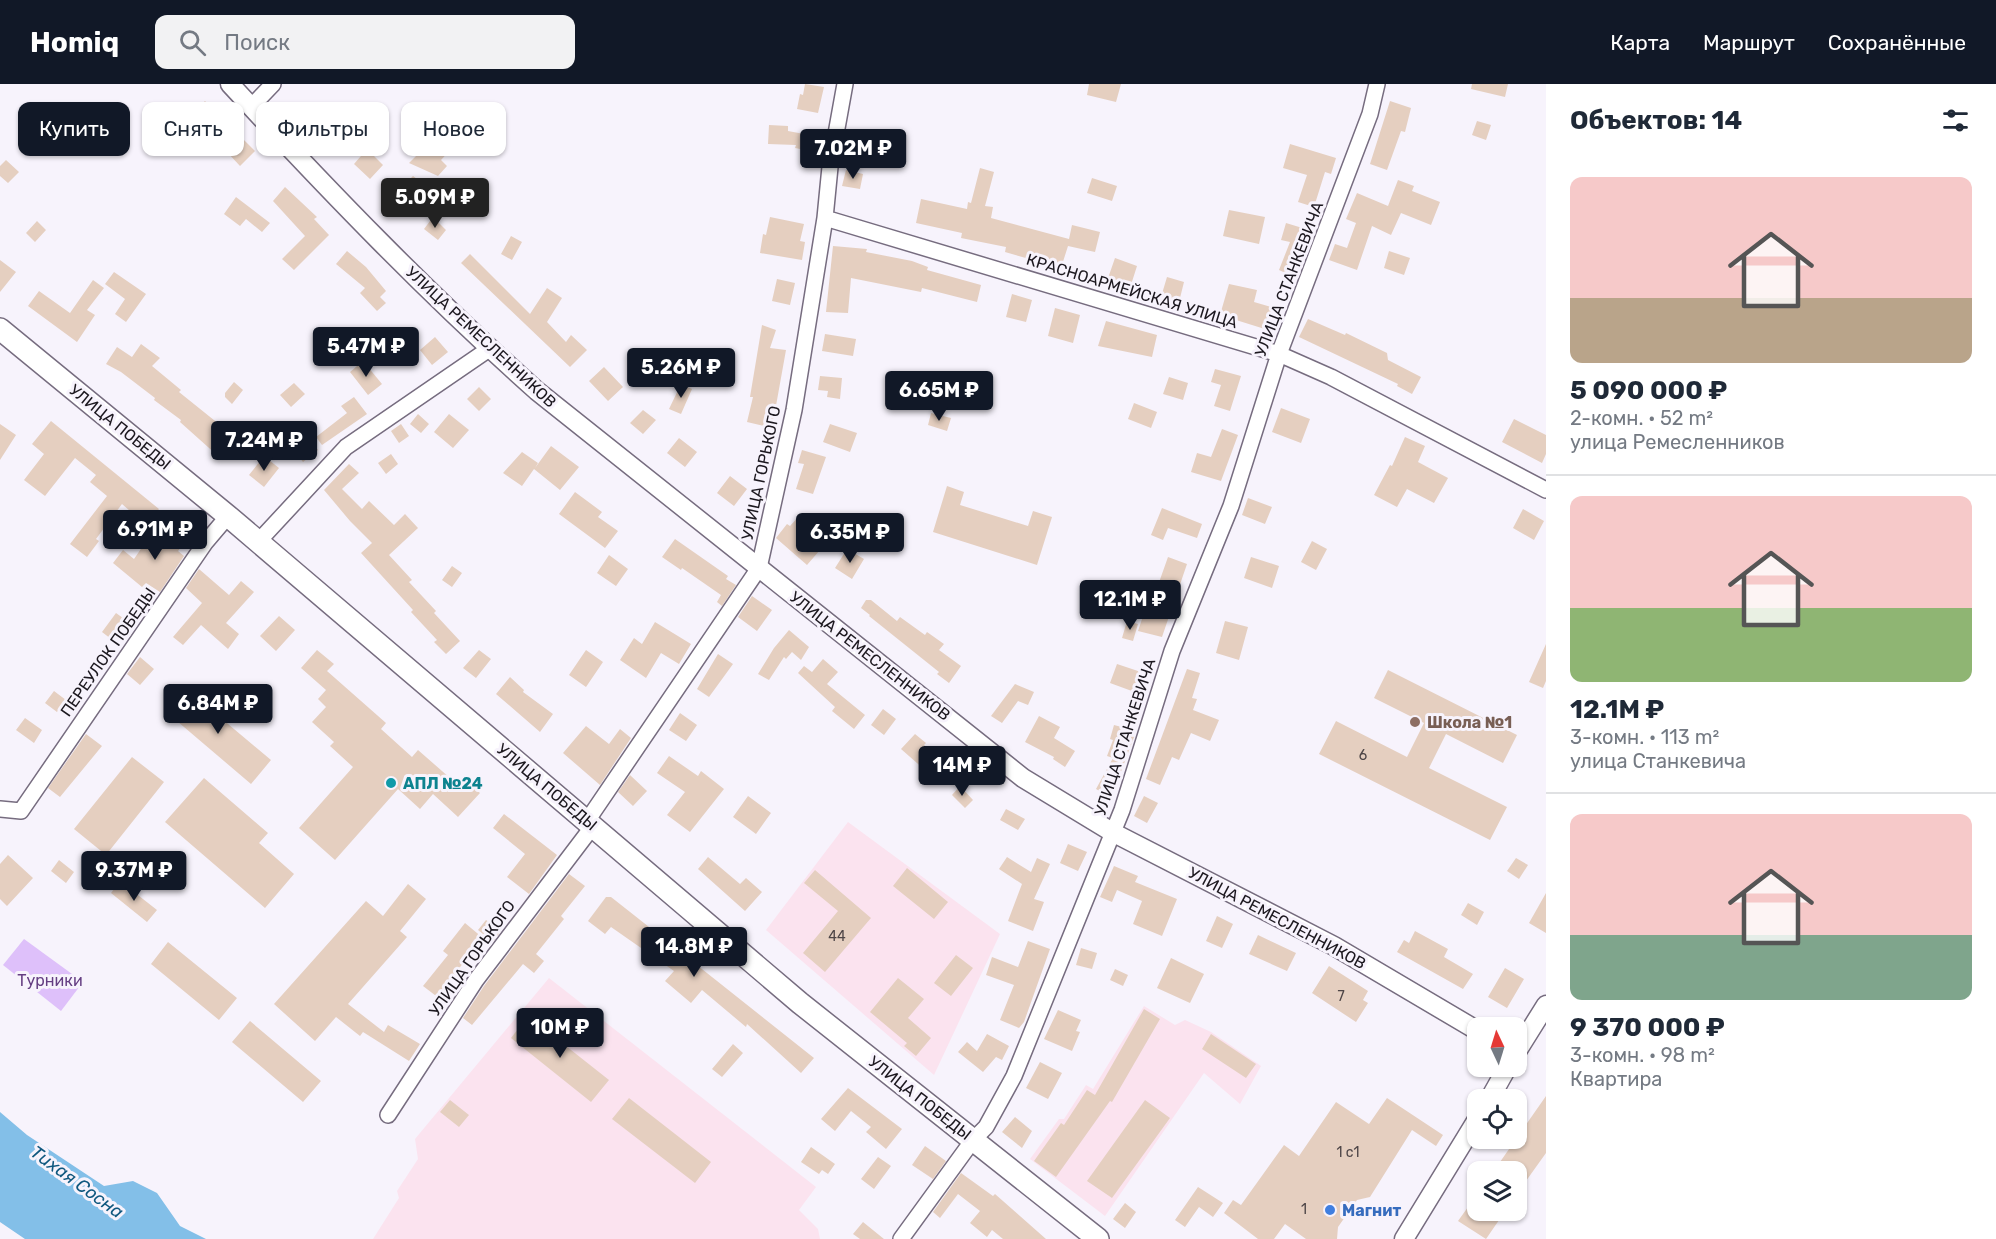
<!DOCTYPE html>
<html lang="ru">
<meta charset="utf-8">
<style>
body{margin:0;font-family:Rubik,sans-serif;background:#f2f2f3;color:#1f2937;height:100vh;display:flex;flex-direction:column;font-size:22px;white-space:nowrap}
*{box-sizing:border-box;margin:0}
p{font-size:20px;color:#747a83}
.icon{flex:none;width:33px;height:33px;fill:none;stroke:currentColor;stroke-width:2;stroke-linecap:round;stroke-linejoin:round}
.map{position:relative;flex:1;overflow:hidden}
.drawer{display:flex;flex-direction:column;background:#fff;width:450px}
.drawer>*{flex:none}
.guide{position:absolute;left:18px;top:18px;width:570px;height:54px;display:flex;gap:12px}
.needle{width:39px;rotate:356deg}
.fabs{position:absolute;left:1467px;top:933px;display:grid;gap:12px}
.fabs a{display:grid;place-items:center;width:60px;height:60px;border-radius:12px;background:#fff;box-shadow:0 2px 4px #0004;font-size:30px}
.price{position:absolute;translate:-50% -51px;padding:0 14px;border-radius:6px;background:#111827;color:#fff;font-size:20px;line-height:39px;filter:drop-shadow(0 2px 3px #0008)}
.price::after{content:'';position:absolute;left:50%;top:36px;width:18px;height:14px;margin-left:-9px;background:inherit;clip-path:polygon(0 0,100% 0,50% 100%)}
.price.selected{background:#222;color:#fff}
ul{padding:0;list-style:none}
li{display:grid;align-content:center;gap:12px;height:318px;padding:0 24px}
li+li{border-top:2px solid #e0e1e3}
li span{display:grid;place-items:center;height:186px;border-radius:12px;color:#555}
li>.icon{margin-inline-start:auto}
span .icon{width:108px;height:108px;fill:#fffc;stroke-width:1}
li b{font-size:26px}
h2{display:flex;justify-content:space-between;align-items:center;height:72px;padding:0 24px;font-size:26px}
.pill{padding:0 21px;border-radius:12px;background:#fff;box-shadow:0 2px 4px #0004;font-size:21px;line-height:54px}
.pill.selected{background:#111827;color:#fff}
header{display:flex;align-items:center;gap:36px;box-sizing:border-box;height:84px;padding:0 30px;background:#111827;color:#fff}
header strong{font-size:28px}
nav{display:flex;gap:33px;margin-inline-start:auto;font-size:21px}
.search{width:420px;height:54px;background:#f2f2f3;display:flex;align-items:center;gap:15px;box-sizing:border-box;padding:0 21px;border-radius:12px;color:#747a83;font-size:22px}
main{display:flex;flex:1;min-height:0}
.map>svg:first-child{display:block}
.industrial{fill:#fbe3ef}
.green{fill:#dec0fa}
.water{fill:#83bfe8}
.building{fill:#e5cfc0}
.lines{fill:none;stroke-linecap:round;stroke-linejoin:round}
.minor-casing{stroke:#766c7f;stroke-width:18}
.tertiary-casing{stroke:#766c7f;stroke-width:21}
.secondary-casing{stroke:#766c7f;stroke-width:24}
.minor{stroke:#fff;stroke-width:15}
.tertiary{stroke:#fff;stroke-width:18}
.secondary{stroke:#fff;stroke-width:21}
.education-dot{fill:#8d6e63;stroke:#f7f3fc;stroke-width:2}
.culture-dot{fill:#0f9aa8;stroke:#f7f3fc;stroke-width:2}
.shop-dot{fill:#3f7fe0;stroke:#f7f3fc;stroke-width:2}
.labels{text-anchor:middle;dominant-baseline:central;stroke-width:6;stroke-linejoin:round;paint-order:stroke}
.number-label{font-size:14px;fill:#4e4647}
.street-label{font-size:16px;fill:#1c181f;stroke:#f7f3fc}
.education-label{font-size:16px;font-weight:bold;fill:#785e54;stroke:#f7f3fc;text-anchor:start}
.culture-label{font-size:16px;font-weight:bold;fill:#0d838f;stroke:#f7f3fc;text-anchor:start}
.park-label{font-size:16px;fill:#643e82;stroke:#f7f3fc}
.shop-label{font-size:16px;font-weight:bold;fill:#366cbe;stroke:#f7f3fc;text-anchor:start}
.water-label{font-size:18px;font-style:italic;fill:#10587f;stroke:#f7f3fc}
</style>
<header>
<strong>Homiq</strong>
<div class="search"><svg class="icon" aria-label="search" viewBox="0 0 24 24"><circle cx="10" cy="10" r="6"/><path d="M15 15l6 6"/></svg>Поиск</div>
<nav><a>Карта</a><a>Маршрут</a><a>Сохранённые</a></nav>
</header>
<main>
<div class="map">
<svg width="1546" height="1155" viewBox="0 0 1546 1155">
<rect width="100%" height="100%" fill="#f7f3fc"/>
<!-- industrial -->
<path class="industrial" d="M848,738L1000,850L934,991L766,846Z
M549,894L816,1103L799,1126L818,1145L820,1155H373L399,1114L397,1107L418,1075L415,1055Z
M1144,922L1175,941L1185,936L1211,948L1261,982L1240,1020L1204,989L1105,1132L1030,1075L1059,1035H1064L1086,1001L1093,1005Z"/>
<!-- green -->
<path class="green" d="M24,855L83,898L61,927L3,881Z"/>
<!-- water -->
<path class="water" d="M0,1028L27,1051L104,1102L133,1097L157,1109L180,1142L206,1155H25L0,1138Z"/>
<!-- building -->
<path class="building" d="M805,0L824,3L818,29L797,25L800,10L803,11Z
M1089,0H1121L1116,18L1087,11Z
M1472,0H1508L1505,13L1471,5Z
M205,17L220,33L201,51L186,35Z
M1390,17L1411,24L1405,48L1401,47L1387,86L1370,80Z
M352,19L371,32L361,46L342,34Z
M1477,37L1491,41L1486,56L1472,51Z
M769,41L788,42V47L825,54L824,62H812L811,67L795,64L796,61L768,60Z
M435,44L454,62L441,76L447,82L438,92L409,79L421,67L417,63Z
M242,54L255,67L240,82L227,68Z
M1290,60L1336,74L1331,90L1325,88L1314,123L1298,118L1307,91L1283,84Z
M367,65L383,81L370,95L354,80Z
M6,76L19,88L8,99L0,92V82Z
M980,84L994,88L985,122L993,123L991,134L1069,155L1072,141L1100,148L1095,168L1068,162L1061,184L1005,168L1006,163L961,154L962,149L916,139L921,115L967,125L968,118L971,119Z
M846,86L863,90L860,105L842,102Z
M413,92L425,101L422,106L423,107L406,126L392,113Z
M1092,94L1117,102L1112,117L1087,109Z
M1398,96L1414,102L1412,107L1440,118L1431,141L1401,129L1391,151L1372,142L1357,186L1329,176L1335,160L1347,164L1356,139L1346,135L1357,109L1388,122Z
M285,103L317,133L314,135L329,151L294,186L282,175L305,152L273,117Z
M236,113L270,139L262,148L246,135L240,142L224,130Z
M1229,126L1265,133L1259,160L1223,152Z
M433,133L446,146L438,156L424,145Z
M770,133L804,140L800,157L805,158L802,176L760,169L763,150L766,151Z
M37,137L46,146L35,158L26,149Z
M1286,139L1309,146L1292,192L1279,186L1290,158L1281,156Z
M511,152L522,158L512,176L501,170Z
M833,162L867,165L866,168L912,177L928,183L927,186L981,201L977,218L922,204L921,208L851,194L848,229L826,228Z
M347,167L366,183L386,207L380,213L386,219L377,227L360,209L365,204L336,180Z
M1389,167L1410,174L1404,191L1384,184Z
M470,170L530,230L547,204L562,214L547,238L566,258L571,251L587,266L570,283L461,179Z
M1115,174L1137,182L1130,204L1107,197Z
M0,176L16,188L0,208Z
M114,188L146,210L126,238L115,230L125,215L105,200Z
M1167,193L1184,198L1179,218L1161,213Z
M777,195L795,199L790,221L772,217Z
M93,196L104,204L87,226L95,231L77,258L28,222L39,207L70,229Z
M1229,200L1257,206L1254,218L1275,224L1268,246L1220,231Z
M1012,210L1032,216L1026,238L1006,233Z
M1055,224L1080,231L1073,259L1048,252Z
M1308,235L1345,251L1346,249L1387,269L1388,276L1421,293L1412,310L1397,302L1398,300L1299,253Z
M1106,237L1157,251L1152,273L1098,262Z
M762,241L776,246L770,264L786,266L772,344L747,338L753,313H750Z
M825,250L856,255L853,272L822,267Z
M435,253L448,268L432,281L420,266Z
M141,260L160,274L152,282L181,306L179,308L235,353L218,372L180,338L181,336L154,316L155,314L121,288L106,280L117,263L132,273Z
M363,277L382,300L368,311L350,288Z
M604,283L623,303L608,317L589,297Z
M1215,285L1241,292L1230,327L1214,322L1221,301L1211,298Z
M820,292L842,294L840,315L827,313L828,307L818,306Z
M1169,293L1188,299L1183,316L1163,310Z
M234,298L243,306L232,320L225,313V309Z
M294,299L305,310L291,323L280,311Z
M681,300L692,305L681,330L669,325Z
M479,303L491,315L479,327L467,315Z
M354,313L367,330L322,361L316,353L347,329L341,322Z
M1134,319L1157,328L1151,344L1128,335Z
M1281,324L1310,335L1301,359L1272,348Z
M643,326L656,336L643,350L630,339Z
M931,329L951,334L947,347L928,341Z
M418,330L429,340L421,349L410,340Z
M449,330L469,346L453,364L434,348Z
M1514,335L1546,351V370L1542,379L1502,358Z
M51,337L159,425L146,441L122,420L96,455L99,457L87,473L70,460L107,412L90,398L96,391L75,374L45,412L24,396L44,370L32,360Z
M296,338L318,366L303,378L281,350Z
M0,340L16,351L0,376Z
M401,340L409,352L399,359L391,347Z
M830,340L857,349L850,368L823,358Z
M1222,345L1238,351L1221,397L1191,388L1197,369L1211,373Z
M1405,353L1425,362L1418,378L1448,394L1434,419L1407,405L1397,423L1374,411L1390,381L1392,382Z
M679,354L697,368L685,383L667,369Z
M551,362L579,383L560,406L534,385L522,402L503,389L522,368L538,379L535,384Z
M802,366L826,373L813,410L796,405L804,380L798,379Z
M391,370L398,380L386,390L378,379Z
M264,372L279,384L264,403L249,391Z
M349,380L359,389L342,405L362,425L369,417L394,441L405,430L418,444L389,471L412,496L409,498L436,527L434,529L460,557L446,570L434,558L437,556L411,528L413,526L361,469L372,459L350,437L324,406Z
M730,392L747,405L734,422L717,409Z
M947,402L964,408L960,421L1028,442L1033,427L1052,433L1037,481L933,448Z
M575,408L602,428L598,433L618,447L605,464L559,430Z
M1248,414L1272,423L1265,440L1242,431Z
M1162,424L1202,440L1197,454L1168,444L1163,456L1151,451Z
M1523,425L1544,437L1534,456L1513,444Z
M799,432L809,441L801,450L820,466L807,481L776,454L787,440L790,442Z
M176,441L190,452L178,467L184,472L160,508L146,499L142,503L113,479L123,466L134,475L147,456L158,463Z
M675,455L728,492L726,495L736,501L722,522L717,518L721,511L682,484L681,486L662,473Z
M1312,457L1327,465L1316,486L1301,478Z
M847,465L864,475L852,495L835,484Z
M609,471L628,485L616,502L597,489Z
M1168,473L1187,480L1162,553L1138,547L1147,520L1151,521Z
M1251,473L1279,482L1272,504L1244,494Z
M452,482L462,489L452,503L442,496Z
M199,485L229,511L241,497L254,508L226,539L239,550L228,565L201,541L183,561L173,553L202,519L186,504Z
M752,512L772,526L757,547L738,533Z
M866,516H871L897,537L900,533L925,551L927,548L944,560L939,566L961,582L949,599L937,590L939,588L869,532L870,531L861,524Z
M116,529L134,542L119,561L102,548Z
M279,532L295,546L276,567L260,552Z
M1127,537L1138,540L1133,557L1122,554Z
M1225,537L1248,543L1239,576L1216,569Z
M655,538L691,560L679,580L661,569L646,594L620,576L634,554L642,560Z
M789,546L809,563L801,576L792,568L786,575L784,573L769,596L758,590L774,564Z
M1546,560V597L1543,604L1529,598Z
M317,566L334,580L327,587L386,639L381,645L412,673L418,666L458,701L464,695L480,709L458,733L433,710L420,725L398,705L335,776L299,744L353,683L330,662L334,658L312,638L326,623L318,615L326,606L301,584Z
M479,566L491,575L476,594L463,584Z
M586,566L603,578L586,603L569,591Z
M718,570L733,580L709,613L697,605Z
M140,573L154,585L140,601L127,590Z
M823,575L838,588L827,600L865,631L854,645L832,627L835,623L798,589L804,582L812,588Z
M1117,580L1147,590L1140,610L1110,599Z
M1187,585L1200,589L1192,614L1197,615L1193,626L1219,636L1210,657L1191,649L1179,676L1172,673L1160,701L1146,695Z
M1388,586L1517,651L1503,679L1446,650L1429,684L1507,723L1490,756L1319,670L1336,637L1407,673L1424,639L1374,614Z
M510,593L524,606L523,608L553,630L540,648L496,610Z
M1015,600L1034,608L1028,621L1018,617L1002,639L991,632Z
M184,603L271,676L251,700L164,626Z
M54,607L66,616L57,628L45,619Z
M883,625L896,635L884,651L871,641Z
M680,629L697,641L686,657L669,646Z
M1039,632L1060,643L1054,654L1075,667L1065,683L1053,675L1054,673L1025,658Z
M25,634L42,646L34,659L16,646Z
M1114,641L1133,646L1131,652L1134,653L1119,693L1108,712L1096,705L1113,674L1107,672L1113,656L1110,655Z
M586,642L609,660L620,645L631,654L600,701L563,669Z
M86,650L102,662L60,713L48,704Z
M915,650L926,659L924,661L946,679L934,694L901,665Z
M669,672L698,692L701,687L724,705L690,748L667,731L685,708L657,689Z
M132,673L164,698L106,771L74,745Z
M630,691L647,707L633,722L618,708Z
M204,694L268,749L259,759L294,790L265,824L165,738Z
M960,702L973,716L965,724L952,711Z
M748,712L771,729L756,750L733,733Z
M1144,712L1158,719L1147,739L1134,732Z
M1006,725L1025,735L1018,746L1000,736Z
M504,730L557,771L529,810L507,793L525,770L493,744Z
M1068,760L1087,768L1078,787L1060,779Z
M8,771L33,794L7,822L0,815V780Z
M708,773L740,800L746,794L762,808L745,827L698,785Z
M1007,773L1031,788L1037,774L1050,780L1034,815L1044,818L1033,847L1008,837L1022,800L999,785Z
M1516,774L1528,781L1519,795L1507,787Z
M59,776L74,788L66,799L51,787Z
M1114,782L1138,792L1135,798L1177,815L1162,852L1133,840L1142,817L1117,806L1112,818L1100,813Z
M907,784L948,818L934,835L893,802Z
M815,786L871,834L825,888L803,869L838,827L804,799Z
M569,790L585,802L561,832L564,835L536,870L544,877L534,889L523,880L472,941L463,934L484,902Z
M120,797L157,826L147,838L111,809Z
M408,800L426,815L400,847L407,853L348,920L384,948L388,941L420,960L409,977L363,948L360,952L336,933L315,957L274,920L366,817L383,832Z
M1546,809V849L1529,839Z
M606,813H611L644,839L814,974L801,989L747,940L746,943L702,906L691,919L665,897L674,887L611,843L605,850L588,837Z
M1468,819L1484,828L1477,841L1461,831Z
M1217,832L1233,840L1222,864L1206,857Z
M486,836L501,847L493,858L478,846Z
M465,839L483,854L457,887L460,890L440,915L423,902L448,871L443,867Z
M1415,847L1448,865L1444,873L1473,890L1463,905L1397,868L1404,856L1409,859Z
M1258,851L1296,869L1287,887L1249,870Z
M1028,857L1050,865L1024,938L1019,944L1000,936L1014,901L986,891L992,873L1018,883Z
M168,858L237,914L219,936L151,880Z
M1081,864L1097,869L1092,885L1076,881Z
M956,871L973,884L951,912L934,899Z
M1171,874L1204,890L1190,919L1157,904Z
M1329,882L1368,907L1363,916L1368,919L1356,938L1312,909Z
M1505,884L1524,895L1507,924L1488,913Z
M1115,885L1128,891L1123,902L1110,896Z
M898,894L924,915L908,934L931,954L916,972L904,962L907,959L870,928Z
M1144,925L1160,935L1112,1018L1110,1017L1056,1093L1034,1077L1061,1039L1064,1041L1087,1006L1095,1011Z
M1058,926L1081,936L1076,947L1080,948L1072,967L1044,955Z
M528,932L609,996L591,1018L511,954Z
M250,937L321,997L303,1018L232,958Z
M987,950L1009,962L1002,976L996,973L983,988L958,968L967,958L977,967Z
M1211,950L1256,980L1246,994L1202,965Z
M733,960L743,969L722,993L712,985Z
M1040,978L1062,989L1048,1015L1026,1004Z
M848,1004L902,1045L886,1065L866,1048L871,1043L851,1027L835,1047L821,1035Z
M1546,1012V1069L1516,1111V1088H1493Z
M629,1014L711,1078L695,1099L612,1035Z
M1387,1014L1443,1051L1436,1062L1412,1046L1370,1113L1357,1116L1338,1143L1337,1155H1306L1285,1140L1274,1155H1258L1224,1129L1233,1116L1241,1121L1284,1061L1299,1072L1336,1018L1369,1040Z
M450,1016L469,1031L459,1043L440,1028Z
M1145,1016L1170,1034L1112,1114L1087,1097Z
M1015,1033L1032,1047L1022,1064L1002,1048Z
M925,1062L946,1077L933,1095L912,1081Z
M811,1063L835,1080L828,1090L822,1086L819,1090L801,1078Z
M878,1073L891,1082L874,1105L861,1095Z
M961,1089L993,1112L995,1110L1046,1155H1003L992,1146L987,1153L970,1139L980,1127L958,1110L940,1134L933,1128Z
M1198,1103L1223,1119L1213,1133L1199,1123L1185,1143L1175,1136Z
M1478,1109V1126H1506L1486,1155L1458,1137Z
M1125,1119L1136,1128L1125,1144L1113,1135Z
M863,1138L884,1155H860L853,1150Z"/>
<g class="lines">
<defs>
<path id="minor" d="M251,23L273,0
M825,134L1279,270L1331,293L1546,406
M258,458L346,363L489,265
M0,725L21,727L205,459L228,432
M587,737L759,484L794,326L825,134L830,83L845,0
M388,1031L476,896L593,742
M901,1155L973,1056L986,1043L1014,992L1122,726L1172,567L1231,422L1279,270L1370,30L1377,0"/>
<path id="tertiary" d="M230,0C328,106 429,211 537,307L1023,694L1112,748L1334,862L1478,947
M1516,969L1546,921
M1489,1016L1508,982
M1404,1155L1478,1034"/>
<path id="secondary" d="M0,245L228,432L800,919L1098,1155"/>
</defs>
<!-- minor casing -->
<use href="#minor" class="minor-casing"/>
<!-- tertiary casing -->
<use href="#tertiary" class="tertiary-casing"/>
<!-- secondary casing -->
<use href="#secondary" class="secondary-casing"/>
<!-- minor -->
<use href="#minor" class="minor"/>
<!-- tertiary -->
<use href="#tertiary" class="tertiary"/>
<!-- secondary -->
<use href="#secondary" class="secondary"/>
</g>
<!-- markers -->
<circle class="education-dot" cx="1415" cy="638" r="6"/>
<circle class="culture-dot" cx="391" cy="699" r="6"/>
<circle class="shop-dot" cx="1330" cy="1126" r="6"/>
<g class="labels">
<!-- number labels -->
<g class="number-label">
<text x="1363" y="671">6</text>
<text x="837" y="852">44</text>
<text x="1341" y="912">7</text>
<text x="1348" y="1068">1 с1</text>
<text x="1304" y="1125">1</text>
</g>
<!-- street labels -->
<g class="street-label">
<text transform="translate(1289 195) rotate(-69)">УЛИЦА СТАНКЕВИЧА</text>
<text transform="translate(1132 207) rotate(17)">КРАСНОАРМЕЙСКАЯ УЛИЦА</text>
<text transform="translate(481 253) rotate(43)">УЛИЦА РЕМЕСЛЕННИКОВ</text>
<text transform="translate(120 343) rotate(39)">УЛИЦА ПОБЕДЫ</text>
<text transform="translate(761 389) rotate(-78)">УЛИЦА ГОРЬКОГО</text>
<text transform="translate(108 568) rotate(-55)">ПЕРЕУЛОК ПОБЕДЫ</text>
<text transform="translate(870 572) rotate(38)">УЛИЦА РЕМЕСЛЕННИКОВ</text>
<text transform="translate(1125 653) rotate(-72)">УЛИЦА СТАНКЕВИЧА</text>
<text transform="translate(547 703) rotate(40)">УЛИЦА ПОБЕДЫ</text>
<text transform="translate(1277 834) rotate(28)">УЛИЦА РЕМЕСЛЕННИКОВ</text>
<text transform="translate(472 874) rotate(-55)">УЛИЦА ГОРЬКОГО</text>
<text transform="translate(920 1014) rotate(38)">УЛИЦА ПОБЕДЫ</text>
</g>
<!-- education labels -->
<g class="education-label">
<text x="1427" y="638">Школа №1</text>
</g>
<!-- culture labels -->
<g class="culture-label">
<text x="403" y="699">АПЛ №24</text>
</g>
<!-- park labels -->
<g class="park-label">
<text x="50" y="896">Турники</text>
</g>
<!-- shop labels -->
<g class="shop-label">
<text x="1342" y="1126">Магнит</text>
</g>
<!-- water labels -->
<g class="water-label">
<text transform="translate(77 1098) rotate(36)">Тихая Сосна</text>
</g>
</g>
</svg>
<div class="fabs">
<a><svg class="needle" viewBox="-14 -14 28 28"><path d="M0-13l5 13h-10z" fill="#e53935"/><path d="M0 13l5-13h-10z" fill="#747a83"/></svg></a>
<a><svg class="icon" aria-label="locate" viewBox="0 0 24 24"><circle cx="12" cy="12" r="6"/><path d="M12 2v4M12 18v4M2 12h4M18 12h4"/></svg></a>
<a><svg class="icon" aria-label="layers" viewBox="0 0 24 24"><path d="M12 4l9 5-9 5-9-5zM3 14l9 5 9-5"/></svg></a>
</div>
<b class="price" style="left:853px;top:96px">7.02M ₽</b>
<b class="price selected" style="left:435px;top:145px">5.09M ₽</b>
<b class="price" style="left:366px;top:294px">5.47M ₽</b>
<b class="price" style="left:681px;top:315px">5.26M ₽</b>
<b class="price" style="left:939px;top:338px">6.65M ₽</b>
<b class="price" style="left:264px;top:388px">7.24M ₽</b>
<b class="price" style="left:155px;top:477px">6.91M ₽</b>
<b class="price" style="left:850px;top:480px">6.35M ₽</b>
<b class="price" style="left:1130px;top:547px">12.1M ₽</b>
<b class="price" style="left:218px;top:651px">6.84M ₽</b>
<b class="price" style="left:962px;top:713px">14M ₽</b>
<b class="price" style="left:134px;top:818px">9.37M ₽</b>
<b class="price" style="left:694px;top:894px">14.8M ₽</b>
<b class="price" style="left:560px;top:975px">10M ₽</b>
<div class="guide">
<a class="pill selected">Купить</a>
<a class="pill">Снять</a>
<a class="pill">Фильтры</a>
<a class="pill">Новое</a>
</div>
</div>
<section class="drawer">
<h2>Объектов: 14<svg class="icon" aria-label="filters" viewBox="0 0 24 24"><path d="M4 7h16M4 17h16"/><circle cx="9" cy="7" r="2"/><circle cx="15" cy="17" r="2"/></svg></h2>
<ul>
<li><span style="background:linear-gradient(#f6c9c9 65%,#b9a48a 0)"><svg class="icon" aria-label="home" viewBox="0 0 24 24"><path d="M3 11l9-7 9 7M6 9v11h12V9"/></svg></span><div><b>5 090 000 ₽</b><p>2-комн. · 52 m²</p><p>улица Ремесленников</p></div></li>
<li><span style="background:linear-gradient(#f6c9c9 60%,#8fb573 0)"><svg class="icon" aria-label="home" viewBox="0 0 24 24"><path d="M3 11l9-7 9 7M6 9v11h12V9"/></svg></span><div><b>12.1M ₽</b><p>3-комн. · 113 m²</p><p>улица Станкевича</p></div></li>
<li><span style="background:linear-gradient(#f6c9c9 65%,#7fa58c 0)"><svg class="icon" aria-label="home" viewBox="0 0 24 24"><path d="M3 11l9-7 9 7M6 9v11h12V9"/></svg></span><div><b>9 370 000 ₽</b><p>3-комн. · 98 m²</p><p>Квартира</p></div></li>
</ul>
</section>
</main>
